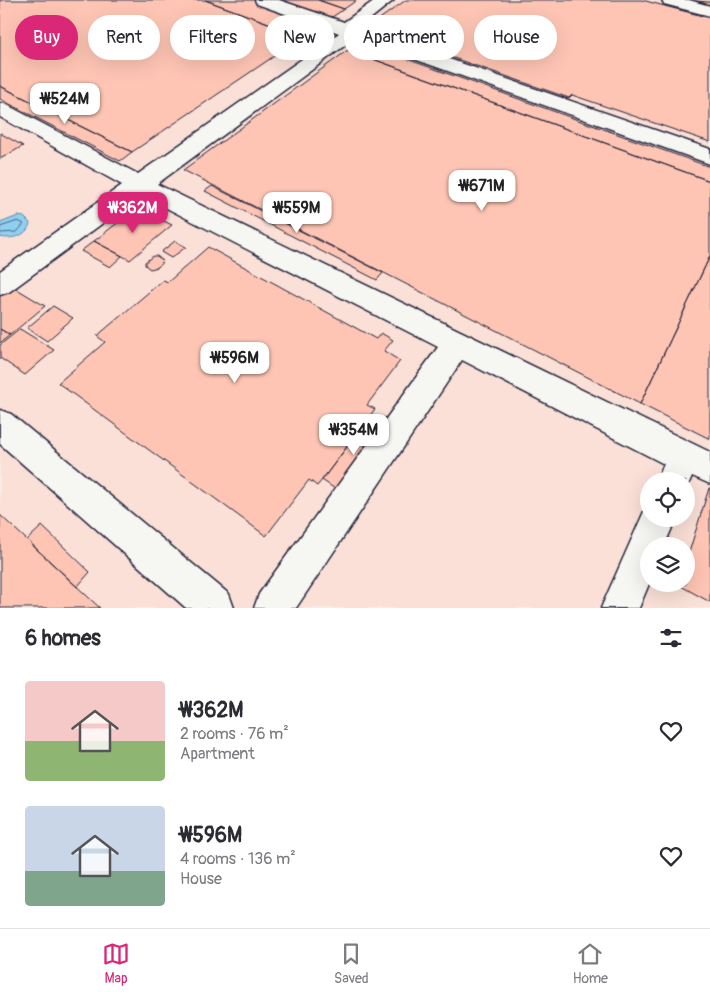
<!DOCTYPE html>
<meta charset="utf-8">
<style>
body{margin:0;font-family:Pangolin,sans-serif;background:#f7f7f7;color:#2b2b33;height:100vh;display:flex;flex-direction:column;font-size:19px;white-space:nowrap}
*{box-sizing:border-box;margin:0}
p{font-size:16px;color:#7c7c81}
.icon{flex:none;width:28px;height:28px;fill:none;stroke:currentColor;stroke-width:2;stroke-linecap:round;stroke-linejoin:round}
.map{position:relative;height:608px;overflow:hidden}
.panel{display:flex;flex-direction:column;background:#fff;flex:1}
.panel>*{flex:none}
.top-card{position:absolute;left:15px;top:15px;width:680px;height:45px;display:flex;gap:10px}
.controls{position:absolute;left:640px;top:472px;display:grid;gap:10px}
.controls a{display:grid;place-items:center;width:55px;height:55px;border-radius:50%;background:#fff;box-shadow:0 5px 20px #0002;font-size:25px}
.price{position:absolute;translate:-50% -42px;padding:0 11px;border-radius:10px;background:#fff;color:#222;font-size:16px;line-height:32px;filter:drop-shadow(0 1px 2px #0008)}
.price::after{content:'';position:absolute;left:50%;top:30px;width:15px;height:11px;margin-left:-8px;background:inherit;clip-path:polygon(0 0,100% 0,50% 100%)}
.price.selected{background:#db2777;color:#fff}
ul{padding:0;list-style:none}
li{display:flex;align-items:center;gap:15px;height:125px;padding:0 25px}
li span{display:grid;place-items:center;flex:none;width:140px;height:100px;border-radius:5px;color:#555}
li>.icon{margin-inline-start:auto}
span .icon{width:60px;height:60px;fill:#fffc;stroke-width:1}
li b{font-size:21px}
h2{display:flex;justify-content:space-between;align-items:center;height:60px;padding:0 25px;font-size:21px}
.chip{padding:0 18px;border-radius:22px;background:#fff;box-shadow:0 5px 20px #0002;font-size:18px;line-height:45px}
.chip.selected{background:#db2777;color:#fff}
.menu{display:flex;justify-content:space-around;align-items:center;height:70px;border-top:1px solid #e1e1e2;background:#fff;font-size:14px;color:#7c7c81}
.menu a{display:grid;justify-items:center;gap:2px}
.menu .selected{color:#db2777}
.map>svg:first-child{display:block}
.built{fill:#fae0d7;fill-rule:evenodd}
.water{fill:#8fcff0;stroke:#638aa8}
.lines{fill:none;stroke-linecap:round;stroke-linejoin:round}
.shore{stroke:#4e6783;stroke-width:1}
.building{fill:#fec5b4;stroke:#22223b}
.minor-casing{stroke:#22223b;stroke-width:3}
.minor{fill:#f6f6f2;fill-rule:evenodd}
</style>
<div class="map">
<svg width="710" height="608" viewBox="0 0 710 608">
<rect width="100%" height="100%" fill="#f8ece6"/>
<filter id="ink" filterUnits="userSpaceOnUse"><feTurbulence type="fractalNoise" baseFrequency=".02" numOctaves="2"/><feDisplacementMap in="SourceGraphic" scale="10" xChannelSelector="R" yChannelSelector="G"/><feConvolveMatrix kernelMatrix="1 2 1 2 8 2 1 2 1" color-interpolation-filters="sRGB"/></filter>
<g filter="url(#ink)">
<!-- built -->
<path class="built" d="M0,0H710V608H0ZM649,481H686V519H649ZM649,546H686V584H649Z"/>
<!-- water -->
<path class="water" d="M18,216L24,217L30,223C28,236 11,240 0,237V223Z"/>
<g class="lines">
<!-- shore -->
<path class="shore" d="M0,227L18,221L24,224L17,232L0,233"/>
</g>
<!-- building -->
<path class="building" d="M0,0H205L304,36L132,152L0,86Z
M205,0H318L344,9L304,36Z
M318,0H357L344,9Z
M406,0H642L710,18V142L572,95L569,98L367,28Z
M683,0L710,2V7Z
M359,42L710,167V181L348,50Z
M348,50L710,181V256L640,404L183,170Z
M0,86L132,152L120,161L0,99Z
M0,133L23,146L0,159Z
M212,186L383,273L377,280L205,191Z
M137,208L172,225L130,260L94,241Z
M94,241L122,256L110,267L81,251Z
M175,241L186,247L171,258L161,252Z
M208,247L376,339L381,333L393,340L384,351L400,361L367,405L375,409L322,480L317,486L309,480L266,536L58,383L105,342L97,336L163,280L168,282Z
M153,256H157L163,261L158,267L150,269L145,265V262Z
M710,256V439L640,404Z
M12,286L45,306L10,335L0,329V295Z
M53,306L73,318L47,341L27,328Z
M0,329L10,335L0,343Z
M20,329L54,350L25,375L0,358V345Z
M368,419L387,430L341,493L322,480Z
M709,488H710V602L679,585L686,584V562Z
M0,515L27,540L100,608H0Z
M42,526L90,572L77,587L27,540Z"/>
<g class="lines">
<defs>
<path id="minor" d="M255,0H279L344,22L375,0H394L359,28L710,149V164L355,38L157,184L710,452V484L692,476L686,490V481H656L664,464L462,360L296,608H254L259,594L438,347L141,195L9,292L0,295V271L122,185L0,117V103L7,105L138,174L339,33L257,4Z
M662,0H689L710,6V16L664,4Z
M0,410L11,414L229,594L234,608H186L0,444Z
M649,505V519H676L664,546H649V584L639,608H601L646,507Z"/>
</defs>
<!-- minor casing -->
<use href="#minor" class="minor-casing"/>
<!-- minor -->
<use href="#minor" class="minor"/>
</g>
</g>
</svg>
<div class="controls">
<a><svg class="icon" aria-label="locate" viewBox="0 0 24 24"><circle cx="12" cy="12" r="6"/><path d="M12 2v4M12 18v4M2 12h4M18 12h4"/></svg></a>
<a><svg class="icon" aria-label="layers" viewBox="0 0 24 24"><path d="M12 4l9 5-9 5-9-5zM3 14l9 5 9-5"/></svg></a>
</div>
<b class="price" style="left:65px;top:125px">₩524M</b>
<b class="price" style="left:482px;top:212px">₩671M</b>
<b class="price selected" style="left:133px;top:234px">₩362M</b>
<b class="price" style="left:297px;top:234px">₩559M</b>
<b class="price" style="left:235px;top:384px">₩596M</b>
<b class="price" style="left:354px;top:456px">₩354M</b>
<div class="top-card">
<a class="chip selected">Buy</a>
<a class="chip">Rent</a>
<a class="chip">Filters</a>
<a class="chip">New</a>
<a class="chip">Apartment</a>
<a class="chip">House</a>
</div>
</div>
<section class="panel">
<h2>6 homes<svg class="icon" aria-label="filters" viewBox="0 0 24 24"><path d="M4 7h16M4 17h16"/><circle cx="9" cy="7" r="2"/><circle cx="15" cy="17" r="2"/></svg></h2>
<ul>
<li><span style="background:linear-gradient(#f6c9c9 60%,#8fb573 0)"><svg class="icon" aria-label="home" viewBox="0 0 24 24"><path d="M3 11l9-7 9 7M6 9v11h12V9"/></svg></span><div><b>₩362M</b><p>2 rooms · 76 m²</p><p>Apartment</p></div><svg class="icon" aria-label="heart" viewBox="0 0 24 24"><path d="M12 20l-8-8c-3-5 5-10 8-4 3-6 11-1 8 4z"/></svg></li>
<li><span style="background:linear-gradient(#c9d6e8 65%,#7fa58c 0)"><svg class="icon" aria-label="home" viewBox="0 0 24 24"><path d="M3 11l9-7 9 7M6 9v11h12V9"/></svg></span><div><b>₩596M</b><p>4 rooms · 136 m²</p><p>House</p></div><svg class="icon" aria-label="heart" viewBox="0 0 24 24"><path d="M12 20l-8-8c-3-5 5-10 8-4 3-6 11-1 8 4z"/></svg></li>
</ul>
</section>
<nav class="menu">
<a class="selected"><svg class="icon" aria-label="map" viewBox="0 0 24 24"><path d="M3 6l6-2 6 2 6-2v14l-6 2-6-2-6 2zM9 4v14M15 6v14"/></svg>Map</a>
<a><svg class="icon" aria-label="saved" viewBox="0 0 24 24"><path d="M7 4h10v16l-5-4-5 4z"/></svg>Saved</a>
<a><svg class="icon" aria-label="home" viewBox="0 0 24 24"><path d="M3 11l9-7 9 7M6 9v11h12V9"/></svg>Home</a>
</nav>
